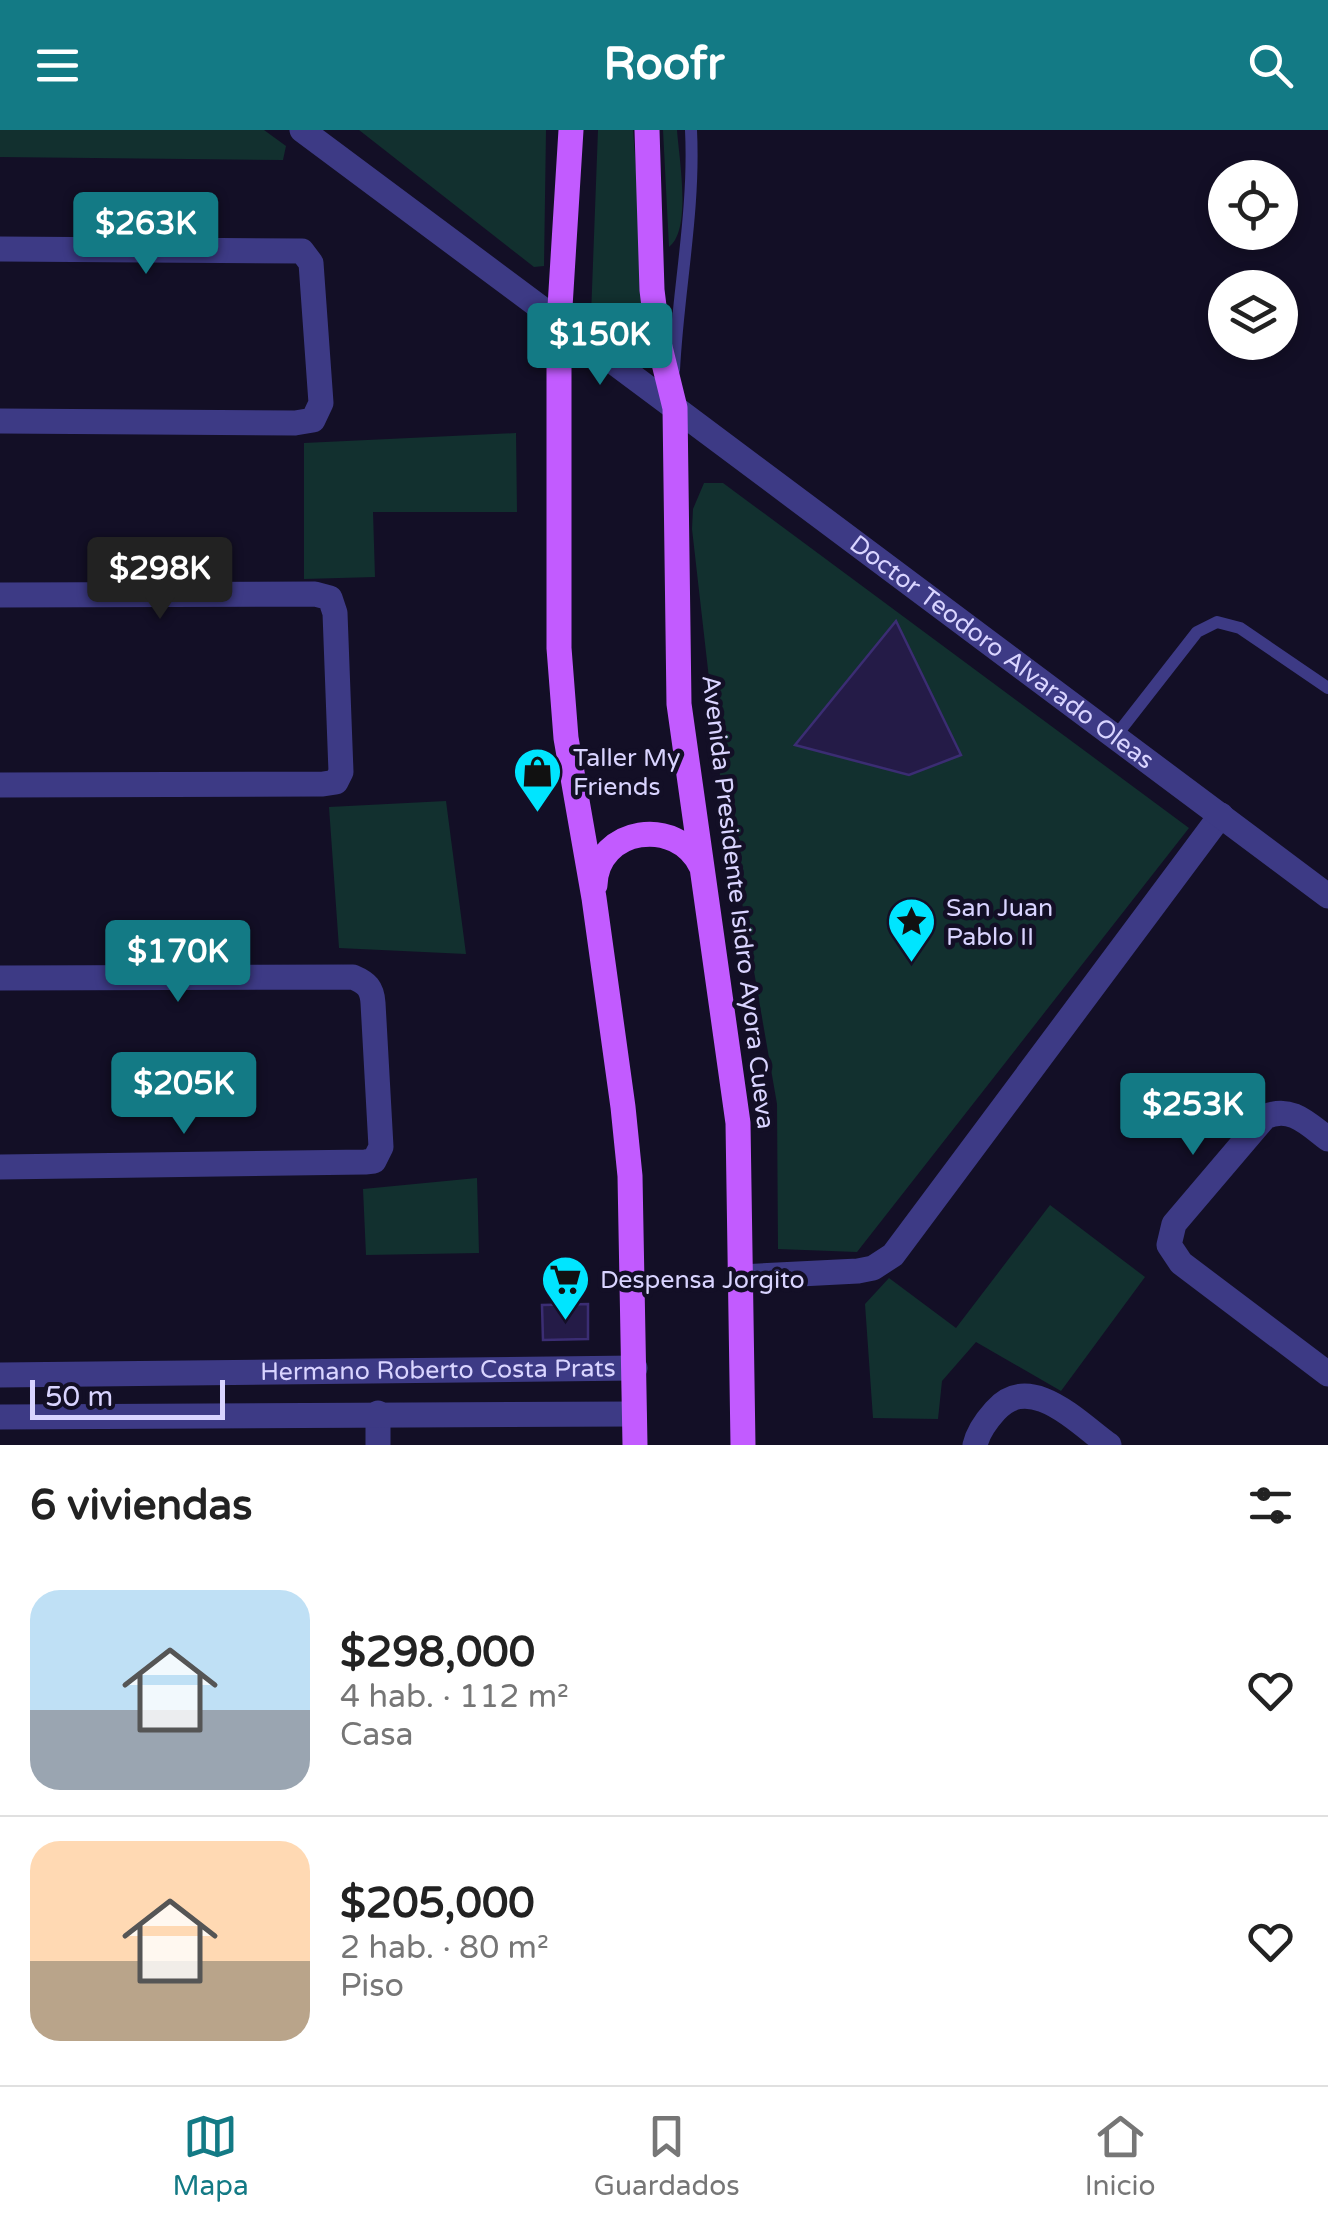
<!DOCTYPE html>
<html lang="es">
<meta charset="utf-8">
<style>
body{margin:0;font-family:"Varela Round",sans-serif;background:#f6f6f6;color:#222;height:100vh;display:flex;flex-direction:column;font-size:38px;white-space:nowrap}
*{box-sizing:border-box;margin:0}
p{font-size:32px;color:#767676}
.icon{flex:none;width:55px;height:55px;fill:none;stroke:currentColor;stroke-width:2;stroke-linecap:round;stroke-linejoin:round}
.map{position:relative;height:1315px;overflow:hidden}
.details{display:flex;flex-direction:column;background:#fff;flex:1}
.details>*{flex:none}
.controls{position:absolute;left:1208px;top:30px;display:grid;gap:20px}
.controls a{display:grid;place-items:center;width:90px;height:90px;border-radius:50%;background:#fff;box-shadow:0 5px 15px #0003;font-size:50px}
.scale{position:absolute;left:30px;bottom:25px;width:195px;box-sizing:border-box;padding-left:10px;border:5px solid #d9d4ff;border-top:0;font-size:28px;line-height:35px;white-space:nowrap;color:#d9d4ff;-webkit-text-stroke:8px #130f26;paint-order:stroke}
.price{position:absolute;translate:-50% -85px;padding:0 22px;border-radius:10px;background:#137a85;color:#fff;font-size:32px;line-height:65px;filter:drop-shadow(0 2px 5px #0008)}
.price::after{content:'';position:absolute;left:50%;top:60px;width:30px;height:22px;margin-left:-15px;background:inherit;clip-path:polygon(0 0,100% 0,50% 100%)}
.price.on{background:#222;color:#fff}
ul{padding:0;list-style:none}
li{display:flex;align-items:center;gap:30px;height:250px;padding:0 30px}
li+li{border-top:2px solid #e0e0e0}
li span{display:grid;place-items:center;flex:none;width:280px;height:200px;border-radius:30px;color:#555}
li>.icon{margin-inline-start:auto}
span .icon{width:120px;height:120px;fill:#fffc;stroke-width:1}
li b{font-size:42px}
h2{display:flex;justify-content:space-between;align-items:center;height:120px;padding:0 30px;font-size:42px}
header{display:flex;justify-content:space-between;align-items:center;height:130px;padding:0 30px;background:#137a85;color:#fff;font-size:45px;font-weight:700}
.tab-bar{display:flex;justify-content:space-around;align-items:center;height:140px;border-top:2px solid #e0e0e0;background:#fff;font-size:28px;color:#767676}
.tab-bar a{display:grid;justify-items:center;gap:5px}
.tab-bar .on{color:#137a85}
.map>svg:first-child{display:block}
.green{fill:#12302f}
.building{fill:#241b47;stroke:#3b2d73;stroke-width:2.5}
.lines{fill:none;stroke-linecap:round;stroke-linejoin:round}
.service{stroke:#3d3a85;stroke-width:12}
.minor{stroke:#3d3a85;stroke-width:25}
.tertiary{stroke:#3d3a85;stroke-width:25}
.primary{stroke:#c25bff;stroke-width:25}
.labels{text-anchor:middle;dominant-baseline:central;stroke-width:9;stroke-linejoin:round;paint-order:stroke}
.street-label{font-size:25px;fill:#d9d4ff;stroke:#130f26}
.poi-label{font-size:25px;fill:#d9d4ff;stroke:#130f26;text-anchor:start}
</style>
<header><svg class="icon" aria-label="menu" viewBox="0 0 24 24"><path d="M4 6h16M4 12h16M4 18h16"/></svg>Roofr<svg class="icon" aria-label="search" viewBox="0 0 24 24"><circle cx="10" cy="10" r="6"/><path d="M15 15l6 6"/></svg></header>
<div class="map">
<svg width="1328" height="1315" viewBox="0 0 1328 1315">
<rect width="100%" height="100%" fill="#130f26"/>
<!-- green -->
<path class="green" d="M0,0H264L286,16L283,30L0,27Z
M359,0H546L544,136L534,137Z
M598,0H633L646,172L658,235L591,186Z
M663,0H677C679,28 692,100 669,117Z
M516,303L517,382H373L375,447L304,449V313Z
M704,353H723L1189,698L857,1122L778,1119L777,974L720,645L692,399L693,379Z
M446,671L466,824L339,818L329,677Z
M477,1048L479,1123L366,1125L363,1059Z
M1050,1075L1145,1147L1061,1261L976,1212L942,1251L938,1289L873,1288L865,1174L889,1148L956,1198Z"/>
<!-- building -->
<path class="building" d="M896,491L961,625L909,645L795,615Z
M588,1174V1209L543,1210L542,1175Z"/>
<g class="lines">
<!-- service -->
<path class="service" d="M674,240C678,160 695,81 691,0
M1115,607L1197,502L1217,492L1240,498L1328,558"/>
<!-- minor -->
<path class="minor" d="M302,0L675,278
M0,119L302,121L311,133L321,273L313,290L295,293L0,291
M0,465L315,464L330,468L335,483L341,642L336,652L323,654L0,655
M0,848L353,847C367,853 372,858 373,873L381,1017L374,1031L365,1032L0,1037
M1328,1009C1308,994 1291,975 1265,987L1174,1094L1169,1115L1181,1133L1328,1244
M740,1147L858,1141L873,1138L893,1125L1221,685
M378,1283V1315
M975,1315C978,1302 986,1291 995,1281C1030,1241 1077,1292 1109,1315"/>
<!-- tertiary -->
<g class="tertiary">
<path id="s1" d="M675,278L1328,766"/>
<path id="s2" d="M0,1245L635,1238"/>
<path d="M0,1287L634,1284"/>
</g>
<!-- primary -->
<path class="primary" d="M571,0L559,193V518L566,608L594,768L623,977L630,1046L635,1315
M647,0L652,160L658,209L675,278L679,574L738,993L743,1315
M595,755C597,697 677,686 701,736"/>
</g>
<!-- icons -->
<defs>
<symbol id="shop-pin" viewBox="-11 -11 22 30"><path d="M0 17L-7.5 6A9.5 9.5 0 1 1 7.5 6Z" fill="#00e5ff" stroke="#130f26"/><path d="M-5-2.5h2.3a2.7 3.5 0 0 1 5.4 0H5L5.5 6h-11ZM-1.5-2.5h3a1.5 2.3 0 0 0-3 0Z" fill="#111"/></symbol>
<symbol id="sight-pin" viewBox="-11 -11 22 30"><path d="M0 17L-7.5 6A9.5 9.5 0 1 1 7.5 6Z" fill="#00e5ff" stroke="#130f26"/><path d="M0-6L1.8-2.2L6-1.7L2.9 1.2L3.7 5.4L0 3.3L-3.7 5.4L-2.9 1.2L-6-1.7L-1.8-2.2Z" fill="#111"/></symbol>
<symbol id="supermarket-pin" viewBox="-11 -11 22 30"><path d="M0 17L-7.5 6A9.5 9.5 0 1 1 7.5 6Z" fill="#00e5ff" stroke="#130f26"/><path d="M-6-5.5h2.5l.6 2H6L4.5 2H-2.5L-4.4-4H-6ZM-1.5 3.2a1.3 1.3 0 1 0 .1 0ZM3 3.2a1.3 1.3 0 1 0 .1 0Z" fill="#111"/></symbol>
</defs>
<g fill-rule="evenodd">
<use href="#shop-pin" x="510" y="614" width="55" height="75"/>
<use href="#sight-pin" x="884" y="764" width="55" height="75"/>
<use href="#supermarket-pin" x="538" y="1122" width="55" height="75"/>
</g>
<g class="labels">
<!-- street labels -->
<g class="street-label">
<text stroke="none"><textPath href="#s1" startOffset="408">Doctor Teodoro Alvarado Oleas</textPath></text>
<text transform="translate(738 772) rotate(83)">Avenida Presidente Isidro Ayora Cueva</text>
<text stroke="none"><textPath href="#s2" startOffset="438">Hermano Roberto Costa Prats</textPath></text>
</g>
<!-- poi labels -->
<g class="poi-label">
<text x="573" y="628">Taller My<tspan x="573" dy="29">Friends</tspan></text>
<text x="946" y="778">San Juan<tspan x="946" dy="29">Pablo II</tspan></text>
<text x="600" y="1150">Despensa Jorgito</text>
</g>
</g>
</svg>
<div class="controls">
<a><svg class="icon" aria-label="locate" viewBox="0 0 24 24"><circle cx="12" cy="12" r="6"/><path d="M12 2v4M12 18v4M2 12h4M18 12h4"/></svg></a>
<a><svg class="icon" aria-label="layers" viewBox="0 0 24 24"><path d="M12 4l9 5-9 5-9-5zM3 14l9 5 9-5"/></svg></a>
</div>
<div class="scale">50 m</div>
<b class="price" style="left:146px;top:147px">$263K</b>
<b class="price" style="left:600px;top:258px">$150K</b>
<b class="price on" style="left:160px;top:492px">$298K</b>
<b class="price" style="left:178px;top:875px">$170K</b>
<b class="price" style="left:184px;top:1007px">$205K</b>
<b class="price" style="left:1193px;top:1028px">$253K</b>
</div>
<section class="details">
<h2>6 viviendas<svg class="icon" aria-label="filters" viewBox="0 0 24 24"><path d="M4 7h16M4 17h16"/><circle cx="9" cy="7" r="2"/><circle cx="15" cy="17" r="2"/></svg></h2>
<ul>
<li><span style="background:linear-gradient(#bfe0f5 60%,#9aa5b1 0)"><svg class="icon" aria-label="home" viewBox="0 0 24 24"><path d="M3 11l9-7 9 7M6 9v11h12V9"/></svg></span><div><b>$298,000</b><p>4 hab. · 112 m²</p><p>Casa</p></div><svg class="icon" aria-label="heart" viewBox="0 0 24 24"><path d="M12 20l-8-8c-3-5 5-10 8-4 3-6 11-1 8 4z"/></svg></li>
<li><span style="background:linear-gradient(#ffd9b3 60%,#b9a48a 0)"><svg class="icon" aria-label="home" viewBox="0 0 24 24"><path d="M3 11l9-7 9 7M6 9v11h12V9"/></svg></span><div><b>$205,000</b><p>2 hab. · 80 m²</p><p>Piso</p></div><svg class="icon" aria-label="heart" viewBox="0 0 24 24"><path d="M12 20l-8-8c-3-5 5-10 8-4 3-6 11-1 8 4z"/></svg></li>
</ul>
</section>
<nav class="tab-bar">
<a class="on"><svg class="icon" aria-label="map" viewBox="0 0 24 24"><path d="M3 6l6-2 6 2 6-2v14l-6 2-6-2-6 2zM9 4v14M15 6v14"/></svg>Mapa</a>
<a><svg class="icon" aria-label="saved" viewBox="0 0 24 24"><path d="M7 4h10v16l-5-4-5 4z"/></svg>Guardados</a>
<a><svg class="icon" aria-label="home" viewBox="0 0 24 24"><path d="M3 11l9-7 9 7M6 9v11h12V9"/></svg>Inicio</a>
</nav>
